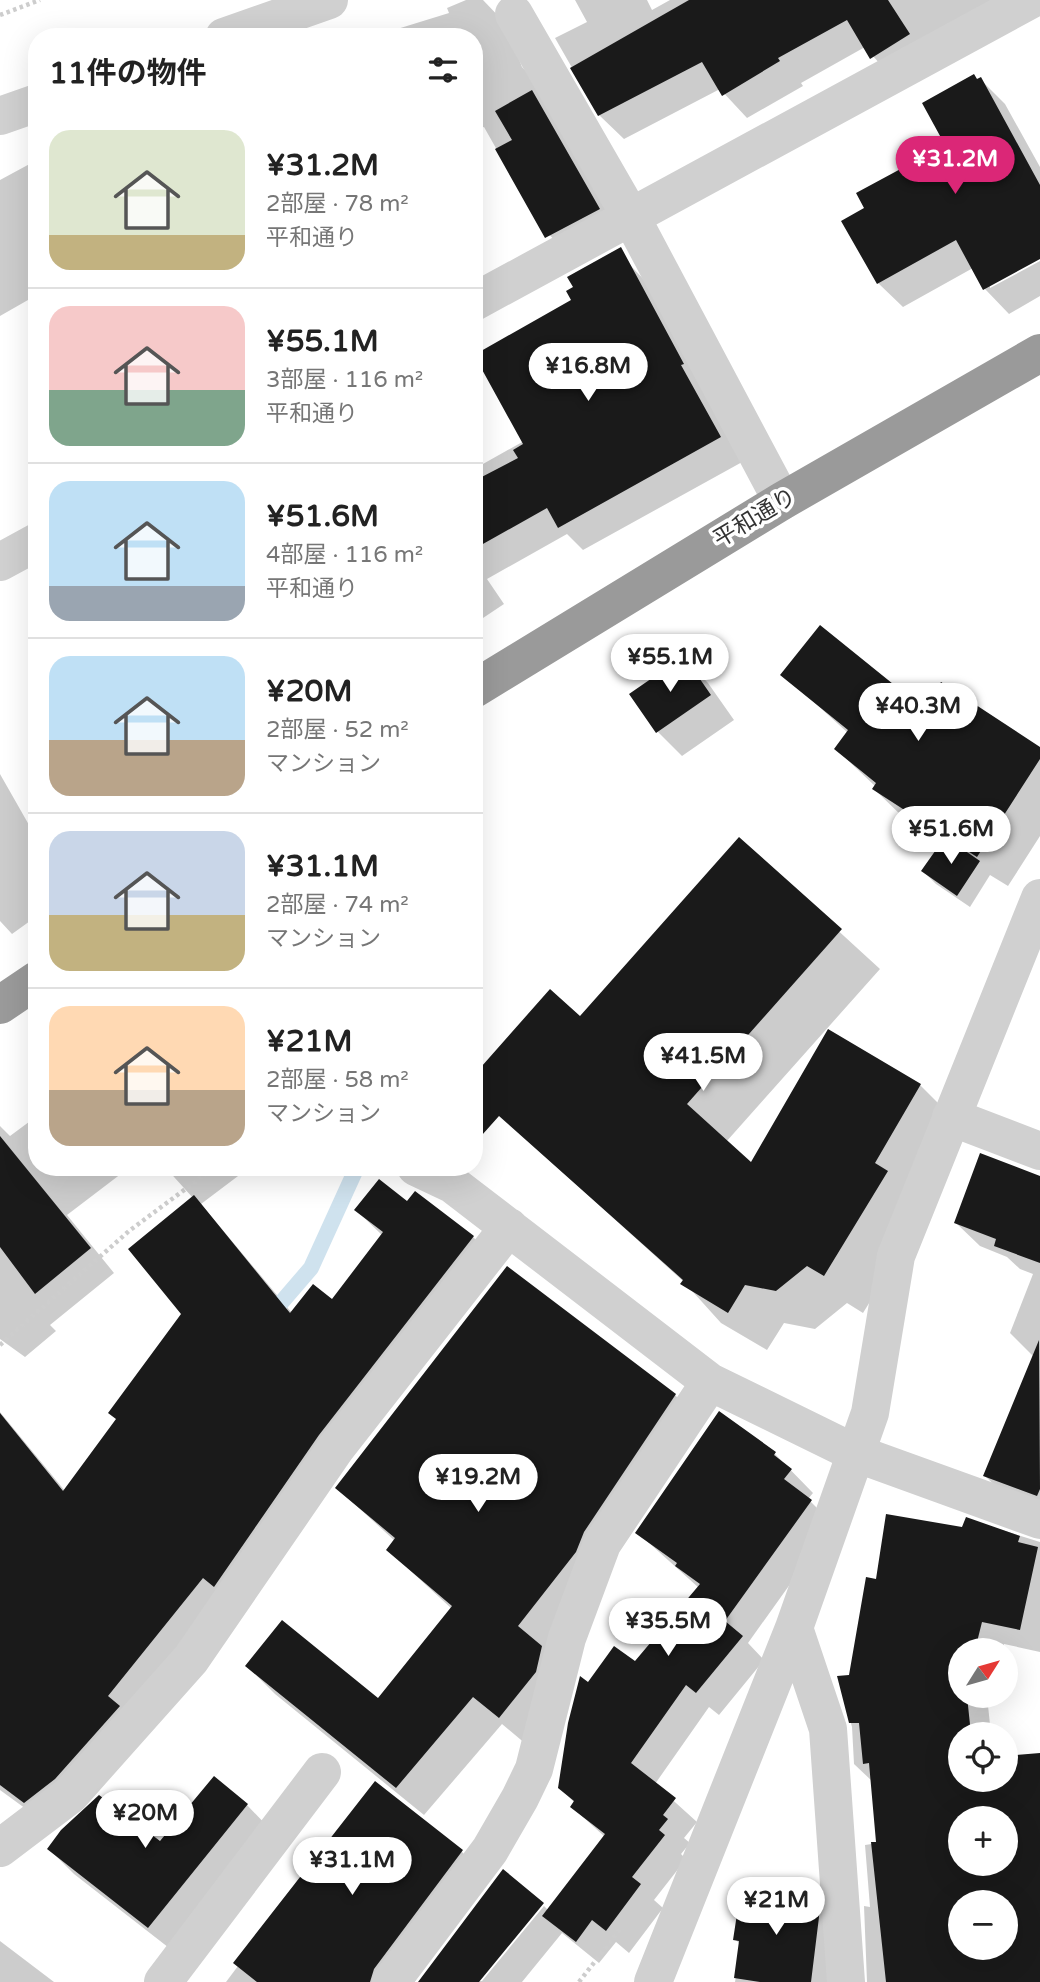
<!DOCTYPE html>
<html lang="ja">
<meta charset="utf-8">
<style>
body{margin:0;font-family:"Varela Round","Noto Sans JP",sans-serif;background:#f6f6f6;color:#222;height:100vh;display:flex;flex-direction:column;font-size:26px;white-space:nowrap}
*{box-sizing:border-box;margin:0}
p{font-size:23px;color:#767676}
.icon{flex:none;width:38px;height:38px;fill:none;stroke:currentColor;stroke-width:2;stroke-linecap:round;stroke-linejoin:round}
.map{position:relative;flex:1;overflow:hidden}
.sheet{position:absolute;left:28px;top:28px;width:455px;height:1148px;display:flex;flex-direction:column;background:#fff;border-radius:28px;box-shadow:0 7px 28px #0002}
.sheet>*{flex:none}
.needle{width:46px;rotate:53deg}
.buttons{position:absolute;left:948px;top:1638px;display:grid;gap:14px}
.buttons a{display:grid;place-items:center;width:70px;height:70px;border-radius:50%;background:#fff;box-shadow:0 7px 28px #0002;font-size:35px}
.price{position:absolute;translate:-50% -60px;padding:0 16px;border-radius:24px;background:#fff;color:#222;font-size:23px;line-height:46px;filter:drop-shadow(0 2px 4px #0008)}
.price::after{content:'';position:absolute;left:50%;top:42px;width:21px;height:16px;margin-left:-10px;background:inherit;clip-path:polygon(0 0,100% 0,50% 100%)}
.price.current{background:#db2777;color:#fff}
ul{padding:0;list-style:none}
li{display:flex;align-items:center;gap:21px;height:175px;padding:0 21px}
li+li{border-top:2px solid #e0e0e0}
li span{display:grid;place-items:center;flex:none;width:196px;height:140px;border-radius:21px;color:#555}
li>.icon{margin-inline-start:auto}
span .icon{width:84px;height:84px;fill:#fffc;stroke-width:1}
li b{font-size:30px}
h2{display:flex;justify-content:space-between;align-items:center;height:84px;padding:0 21px;font-size:30px}
.map>svg:first-child{display:block}
.shadow{fill:#0003;fill-rule:evenodd}
.lines{fill:none;stroke-linecap:round;stroke-linejoin:round}
.stream{stroke:#cfe2ee;stroke-width:16}
.building{fill:#1a1a1a;fill-rule:evenodd}
.path{stroke:#cdcdcd;stroke-width:4.5;stroke-dasharray:3.5 3.5;stroke-linecap:butt}
.minor{stroke:#d0d0d0;stroke-width:38}
.highway{stroke:#9a9a9a;stroke-width:38}
.labels{text-anchor:middle;dominant-baseline:central;stroke-width:7;stroke-linejoin:round;paint-order:stroke}
.street-label{font-size:23px;fill:#333;stroke:#fff}
</style>
<div class="map">
<svg width="1040" height="1982" viewBox="0 0 1040 1982">
<rect width="100%" height="100%" fill="#fff"/>
<!-- shadow -->
<path class="shadow" d="M466,0H483L506,24L522,67L537,82L617,221L564,249L540,226L484,127L474,130V37H381V34L449,13L447,8Z
M575,0H647L652,10L670,0H1027L896,82L865,47L801,83L803,86L747,118L720,89L624,139L599,115L555,38L587,22Z
M981,80L1005,104L1040,167V257L990,284V288L1040,261V296L1009,314L985,289L973,268L903,307L878,283L866,209L948,145Z
M37,160V309L28,300L0,316V180Z
M630,265L653,289L744,461L583,550L567,534L487,579L504,604L474,624V469L524,441L574,300Z
M684,658L708,683L734,720L682,756L658,732Z
M783,674L924,711L1040,749V836L1008,886L990,875L970,907L936,884L923,871L942,844L905,819L874,789L876,787L836,749L848,733Z
M0,774L37,839V916L12,934L0,921Z
M739,840L880,969L726,1142L752,1165L920,1085L959,1124L926,1211L863,1313L847,1303L815,1329L784,1323L767,1350L721,1323L684,1282L474,1092L581,1019Z
M37,1116V1167H130L67,1215L114,1273L50,1325L56,1331L25,1357L0,1339V1126L10,1136Z
M165,1167H250L201,1204L292,1313L332,1302L383,1236L356,1210L408,1203L415,1193L473,1237L497,1261L48,1825L0,1790V1412L65,1491L118,1421L183,1314L193,1198Z
M1040,1178V1511L1009,1499L985,1476L1034,1357L1010,1333L1033,1274L1020,1269L1007,1257L980,1246L956,1223Z
M675,1395L702,1423L611,1560L527,1745L502,1724L424,1815L275,1694L247,1666L378,1701L452,1609L388,1550L395,1541L337,1488Z
M775,1454L813,1493L808,1499L833,1524L748,1643L764,1660L719,1715L709,1707L655,1784L697,1822L684,1838L690,1843L681,1854L686,1859L654,1900L663,1908L629,1953L616,1942L599,1963L562,1933L522,1982H420L482,1981L544,1906L549,1911L605,1837L572,1807L575,1803L560,1788L588,1685L636,1664L699,1588L638,1533Z
M967,1519L1040,1542V1652L1004,1644L1003,1650H961V1696H987L991,1734H961V1780H1006L1040,1755V1982H867L864,1906L870,1907L865,1845L878,1843L873,1782L854,1764L852,1727L839,1678L851,1676L877,1581L963,1529ZM961,1818H1006V1864H961ZM961,1902H1006V1948H961Z
M375,1783L461,1851L485,1875L405,1982H226L238,1966L235,1963L277,1907Z
M247,1805L271,1830L173,1951L74,1874L49,1849L161,1843Z
M817,1900L841,1924L847,1982H735L741,1945L735,1939Z
M0,1941L54,1982H0Z"/>
<g class="lines">
<!-- stream -->
<path class="stream" d="M268,1318L311,1268L357,1167"/>
</g>
<!-- building -->
<path class="building" d="M689,0H888L910,34L870,59L847,20L778,58L780,61L722,96L702,62L598,116L570,68Z
M974,74L977,79L981,77L1040,185V259L983,290L956,240L877,284L841,221L864,208L856,193L945,145L922,103Z
M532,90L600,209L545,238L495,149L512,140L495,111Z
M621,247L684,364L681,365L721,437L558,528L547,508L474,549V481L518,458L513,450L523,444L474,355L571,300L566,291L573,287L567,277Z
M820,625L924,709L941,682L1040,747V759L977,857L872,789L876,783L834,749L848,730L780,675Z
M684,656L711,695L656,733L629,694Z
M739,837L842,929L687,1104L751,1162L828,1029L921,1084L875,1163L888,1171L824,1276L807,1266L776,1291L745,1285L728,1313L680,1284L683,1280L499,1116L474,1144V1075L550,989L580,1016Z
M945,837L980,861L957,896L921,871Z
M0,1136L91,1248L35,1294L0,1247Z
M980,1153L1040,1176V1263L994,1246L996,1239L954,1223Z
M379,1179L407,1201L415,1191L474,1236L319,1435L214,1587L203,1578L108,1696L120,1706L55,1779L24,1803L0,1785V1413L63,1491L116,1419L108,1413L181,1314L128,1249L194,1195L290,1313L313,1284L332,1299L383,1232L354,1210Z
M507,1266L676,1394L584,1532L576,1552L518,1626L542,1646L536,1672L499,1718L473,1697L396,1788L245,1666L282,1620L378,1698L452,1606L386,1550L395,1538L335,1488Z
M1039,1340L1040,1489L1037,1496L983,1476Z
M719,1411L776,1452L774,1455L792,1469L784,1479L812,1500L725,1621L743,1636L696,1693L686,1685L631,1763L676,1798L663,1815L668,1819L659,1830L665,1835L632,1877L641,1884L606,1931L592,1920L576,1942L542,1916L605,1834L570,1807L574,1801L558,1788L568,1723L580,1676L588,1682L614,1646L635,1661L700,1584L675,1566L677,1563L635,1533Z
M886,1514L962,1527L966,1517L1020,1536L1018,1542L1038,1547L1020,1630L982,1622L975,1650H961V1696H967L971,1734H961V1780H1006V1756L1040,1753V1982H886L871,1842H876L869,1763L863,1764L859,1723H849L837,1676L849,1675L866,1577L876,1579ZM961,1818H1006V1864H961ZM961,1902H1006V1948H961Z
M214,1776L248,1804L148,1928L47,1849L61,1830L99,1795L160,1841Z
M375,1781L463,1850L374,1969L370,1982H257L233,1963Z
M503,1869L544,1903L479,1982H418Z
M741,1888L818,1898L819,1917L811,1982H760L734,1978L739,1941L733,1940Z"/>
<g class="lines">
<!-- path -->
<path class="path" d="M0,15L40,0
M0,1345L129,1231L215,1167
M579,1982L622,1927"/>
<!-- minor -->
<path class="minor" d="M514,14L631,217L782,501
M224,37L329,0
M0,116L37,103
M474,302L1030,0
M0,562L37,542
M951,1117L1040,1151
M416,1167L452,1184L710,1382L855,1453L1040,1520
M794,1628L828,1729L846,1982
M0,1848L70,1795L191,1659L336,1448L509,1227
M163,1982L322,1772
M391,1982L490,1850L520,1798L534,1769L567,1638L602,1544L710,1382
M653,1982L794,1628L870,1413L896,1256L1040,898"/>
<!-- highway -->
<path class="highway" d="M474,689L782,501L1040,353
M0,1005L37,980"/>
</g>
<g class="labels">
<!-- street labels -->
<g class="street-label">
<text transform="translate(755 518) rotate(-31)">平和通り</text>
</g>
</g>
</svg>
<div class="buttons">
<a><svg class="needle" viewBox="-14 -14 28 28"><path d="M0-13l5 13h-10z" fill="#e53935"/><path d="M0 13l5-13h-10z" fill="#767676"/></svg></a>
<a><svg class="icon" aria-label="locate" viewBox="0 0 24 24"><circle cx="12" cy="12" r="6"/><path d="M12 2v4M12 18v4M2 12h4M18 12h4"/></svg></a>
<a>+</a>
<a>−</a>
</div>
<b class="price current" style="left:955px;top:196px">¥31.2M</b>
<b class="price" style="left:588px;top:403px">¥16.8M</b>
<b class="price" style="left:670px;top:694px">¥55.1M</b>
<b class="price" style="left:918px;top:743px">¥40.3M</b>
<b class="price" style="left:951px;top:866px">¥51.6M</b>
<b class="price" style="left:703px;top:1093px">¥41.5M</b>
<b class="price" style="left:478px;top:1514px">¥19.2M</b>
<b class="price" style="left:668px;top:1658px">¥35.5M</b>
<b class="price" style="left:145px;top:1850px">¥20M</b>
<b class="price" style="left:352px;top:1897px">¥31.1M</b>
<b class="price" style="left:776px;top:1937px">¥21M</b>
<section class="sheet">
<h2>11件の物件<svg class="icon" aria-label="filters" viewBox="0 0 24 24"><path d="M4 7h16M4 17h16"/><circle cx="9" cy="7" r="2"/><circle cx="15" cy="17" r="2"/></svg></h2>
<ul>
<li><span style="background:linear-gradient(#dfe7d0 75%,#c2b280 0)"><svg class="icon" aria-label="home" viewBox="0 0 24 24"><path d="M3 11l9-7 9 7M6 9v11h12V9"/></svg></span><div><b>¥31.2M</b><p>2部屋 · 78 m²</p><p>平和通り</p></div></li>
<li><span style="background:linear-gradient(#f6c9c9 60%,#7fa58c 0)"><svg class="icon" aria-label="home" viewBox="0 0 24 24"><path d="M3 11l9-7 9 7M6 9v11h12V9"/></svg></span><div><b>¥55.1M</b><p>3部屋 · 116 m²</p><p>平和通り</p></div></li>
<li><span style="background:linear-gradient(#bfe0f5 75%,#9aa5b1 0)"><svg class="icon" aria-label="home" viewBox="0 0 24 24"><path d="M3 11l9-7 9 7M6 9v11h12V9"/></svg></span><div><b>¥51.6M</b><p>4部屋 · 116 m²</p><p>平和通り</p></div></li>
<li><span style="background:linear-gradient(#bfe0f5 60%,#b9a48a 0)"><svg class="icon" aria-label="home" viewBox="0 0 24 24"><path d="M3 11l9-7 9 7M6 9v11h12V9"/></svg></span><div><b>¥20M</b><p>2部屋 · 52 m²</p><p>マンション</p></div></li>
<li><span style="background:linear-gradient(#c9d6e8 60%,#c2b280 0)"><svg class="icon" aria-label="home" viewBox="0 0 24 24"><path d="M3 11l9-7 9 7M6 9v11h12V9"/></svg></span><div><b>¥31.1M</b><p>2部屋 · 74 m²</p><p>マンション</p></div></li>
<li><span style="background:linear-gradient(#ffd9b3 60%,#b9a48a 0)"><svg class="icon" aria-label="home" viewBox="0 0 24 24"><path d="M3 11l9-7 9 7M6 9v11h12V9"/></svg></span><div><b>¥21M</b><p>2部屋 · 58 m²</p><p>マンション</p></div></li>
</ul>
</section>
</div>
